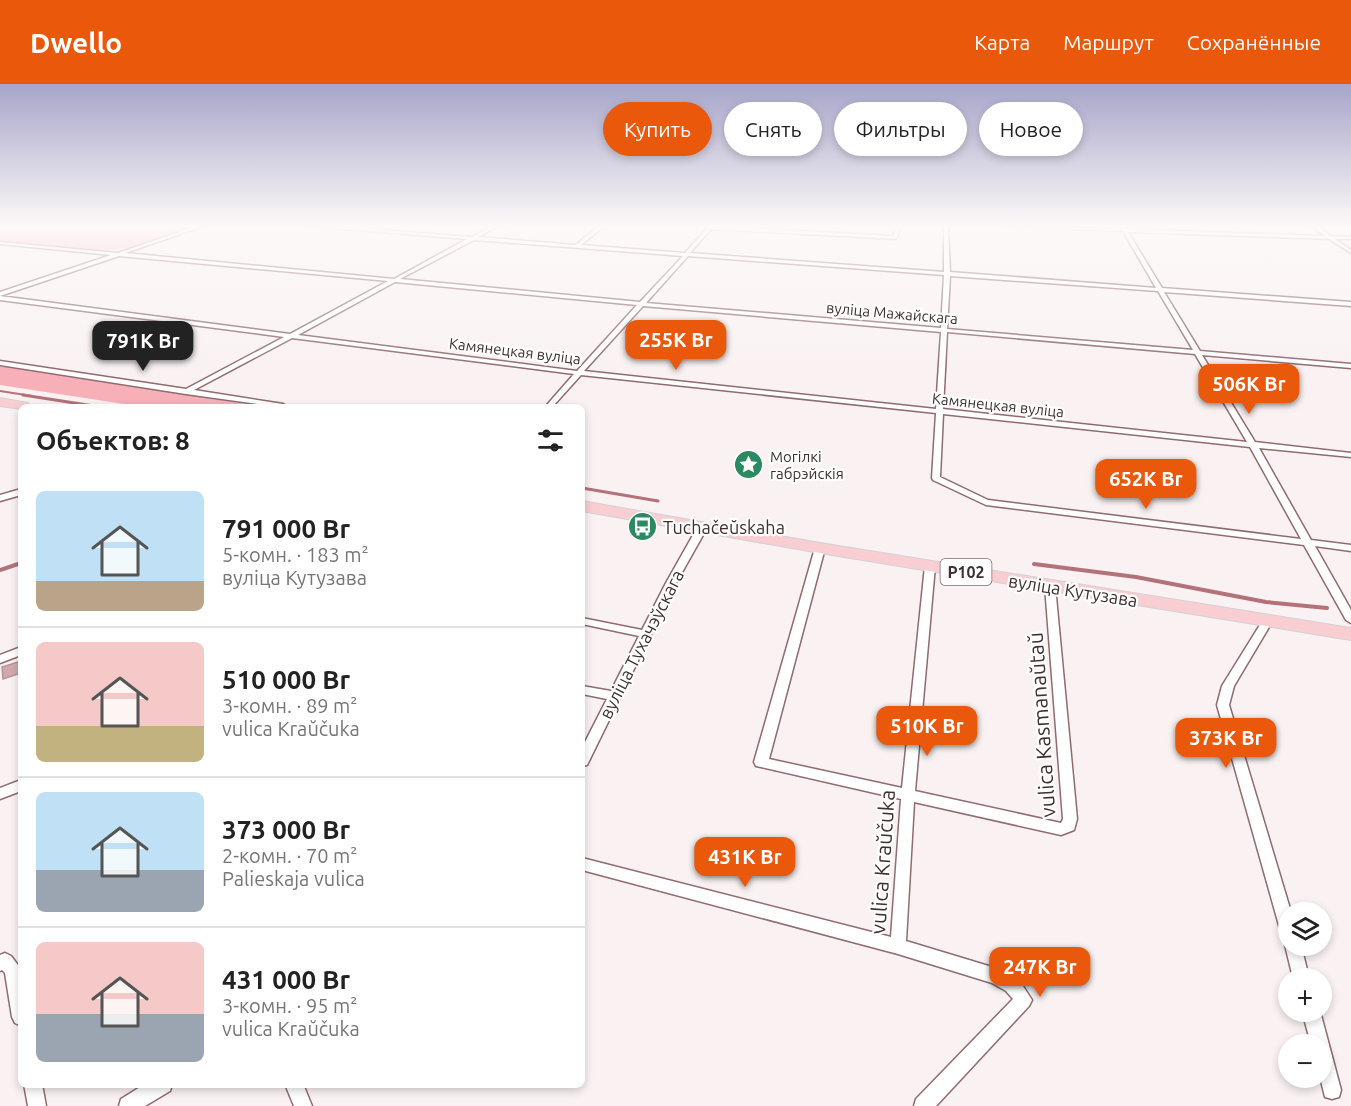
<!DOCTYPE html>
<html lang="ru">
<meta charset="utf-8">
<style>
body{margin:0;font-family:Ubuntu,sans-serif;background:#f2f2f2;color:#222;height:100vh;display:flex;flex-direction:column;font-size:22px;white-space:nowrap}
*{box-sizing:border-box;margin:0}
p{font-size:20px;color:#767676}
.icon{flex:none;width:33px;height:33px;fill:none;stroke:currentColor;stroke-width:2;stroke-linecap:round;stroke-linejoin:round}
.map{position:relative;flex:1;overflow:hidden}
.drawer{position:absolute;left:18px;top:320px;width:567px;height:684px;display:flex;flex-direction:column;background:#fff;border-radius:9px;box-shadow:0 3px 9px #0003}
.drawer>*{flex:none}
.banner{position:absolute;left:603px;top:18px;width:570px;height:54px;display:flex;gap:12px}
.controls{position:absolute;left:1278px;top:818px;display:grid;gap:12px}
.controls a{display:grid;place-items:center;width:54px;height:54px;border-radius:50%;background:#fff;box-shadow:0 3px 9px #0003;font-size:30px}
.price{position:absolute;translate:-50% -51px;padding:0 14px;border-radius:12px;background:#ea580c;color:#fff;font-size:20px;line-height:39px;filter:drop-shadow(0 2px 3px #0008)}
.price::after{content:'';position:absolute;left:50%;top:36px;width:18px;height:14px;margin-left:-9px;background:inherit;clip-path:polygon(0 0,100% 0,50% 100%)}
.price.selected{background:#222;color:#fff}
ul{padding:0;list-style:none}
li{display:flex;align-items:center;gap:18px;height:150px;padding:0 18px}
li+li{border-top:2px solid #e0e0e0}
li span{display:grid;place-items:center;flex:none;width:168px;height:120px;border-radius:9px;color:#555}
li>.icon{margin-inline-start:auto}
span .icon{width:72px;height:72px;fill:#fffc;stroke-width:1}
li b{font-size:26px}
h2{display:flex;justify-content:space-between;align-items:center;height:72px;padding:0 18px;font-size:26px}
.tag{padding:0 21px;border-radius:27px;background:#fff;box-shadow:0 3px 9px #0003;font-size:21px;line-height:54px}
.tag.selected{background:#ea580c;color:#fff}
header{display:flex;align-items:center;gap:36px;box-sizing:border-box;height:84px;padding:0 30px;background:#ea580c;color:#fff}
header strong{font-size:28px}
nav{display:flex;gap:33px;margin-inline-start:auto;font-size:21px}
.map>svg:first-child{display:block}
.forest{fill:#f8b0b8}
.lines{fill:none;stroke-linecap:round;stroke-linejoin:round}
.stream-far2{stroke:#b3727a;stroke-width:2}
.stream-far1{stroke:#b3727a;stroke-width:3}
.stream{stroke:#b3727a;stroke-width:4}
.building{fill:#d1a9ad;stroke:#b99397;stroke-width:1.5}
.street-casing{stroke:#906b6f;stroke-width:3}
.primary-casing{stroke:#d5d1d1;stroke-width:2}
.street{fill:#fff;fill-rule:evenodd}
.primary{fill:#f8ced3;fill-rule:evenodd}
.labels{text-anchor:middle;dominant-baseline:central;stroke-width:4.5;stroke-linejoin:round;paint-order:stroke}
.far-street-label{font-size:15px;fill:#3f2f30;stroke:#fff}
.far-poi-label{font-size:15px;fill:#3f2f30;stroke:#fff;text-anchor:start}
.shield{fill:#fff;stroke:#796d6e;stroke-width:1.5}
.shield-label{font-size:16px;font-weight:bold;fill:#3f2f30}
.poi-label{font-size:18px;fill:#3f2f30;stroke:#fff;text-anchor:start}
.street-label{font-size:18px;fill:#3f2f30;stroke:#fff}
.near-street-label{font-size:21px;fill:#3f2f30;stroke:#fff}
</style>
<header>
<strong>Dwello</strong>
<nav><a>Карта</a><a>Маршрут</a><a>Сохранённые</a></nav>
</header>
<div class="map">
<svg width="1351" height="1022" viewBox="0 0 1351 1022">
<rect width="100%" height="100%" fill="#faf2f2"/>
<!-- forest -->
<path class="forest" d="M0,142H197C167,152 136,166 104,166L0,157Z
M0,282L260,322H137L0,301Z"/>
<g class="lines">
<!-- stream-far2 -->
<path class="stream-far2" d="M0,307L32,312"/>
<!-- stream-far1 -->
<path class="stream-far1" d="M23,311L94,322
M582,404L658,417"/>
<!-- stream -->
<path class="stream" d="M1034,480L1136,493L1266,518L1327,524
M0,486L21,479"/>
</g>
<!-- building -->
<path class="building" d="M21,577V589L3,595L2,583Z"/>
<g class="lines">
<defs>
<path id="street" d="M197,142H204L125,169L394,195L467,155L305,142H326L472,153L492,142H498L478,153L576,161L599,142H604L581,161L685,169L709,142L893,152L897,142H901L897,154L895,155L711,145L690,169L944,188V142H948L950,188L1156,204L1123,147L1005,142L1121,145L1120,142H1124L1126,145L1325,152L1312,142H1317L1331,152L1351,153V155H1335L1351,166V169L1329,155L1128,148L1162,204L1351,218V222L1164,208L1200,267L1351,280V284L1202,271L1255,358L1351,369V373L1259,364L1311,456L1351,461V467L1315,462L1351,526V539L1346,536L1304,461L986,421L933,396L932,394L936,329L581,291L553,322H546L574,290L292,254L194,306L283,320L286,322H272L186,310L0,281V277L186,305L284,253L0,216V212L290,250L388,197L119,172L0,212V208L111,171L0,160V158L118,169ZM474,156L683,172L640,218L400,195ZM688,172L944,191L941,244L646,219ZM950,192L1158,207L1193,266L947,245ZM395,198L637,221L577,287L298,251ZM643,222L941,248L936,325L584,287ZM947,248L1195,270L1247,358L943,325ZM943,330L1250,363L1301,455L988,416L940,393Z
M21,405V411L0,417V411Z
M702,441L707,444L676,499L589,677L587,681L582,682V664L607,615L582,610V602L611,607L639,552L582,540V534L642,546L666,499L697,444Z
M820,461L825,464L769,675L902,704L925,482L930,479L935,482L915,707L1061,739L1063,735L1045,502L1050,499L1055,502L1077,735L1074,746L1061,751L914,718L906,857L1002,886L1021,899L1032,916L1029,922L936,1022H914L916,1015L1013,915L1006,907L992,899L898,870L582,786V774L891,853L901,715L761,683L756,682L754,678L815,464Z
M1267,535L1272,538L1234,602L1229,621L1291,828H1288V852L1282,850L1280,845L1217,621L1222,602L1263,536Z
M21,563V571L0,579V571Z
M21,696V707L0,715V704Z
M1288,855V861H1301L1309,894H1293L1285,861Z
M5,869L11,872L21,885V942L15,939L12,933L5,889L2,886L0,887V871Z
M1302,927H1320L1341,1006L1339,1013L1332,1015L1325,1013L1320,993H1322V960H1311Z
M24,1000H42L46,1022H28Z
M145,1000H172L170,1007L145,1022H119L121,1015Z
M285,1000H303L312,1022H294Z"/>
<path id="primary" d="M0,314L28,319L29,322H21V325L0,322Z
M582,417L820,459L1351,544V556L820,469L582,427Z"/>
</defs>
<!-- street casing -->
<use href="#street" class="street-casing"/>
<!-- primary casing -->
<use href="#primary" class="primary-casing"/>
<!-- street -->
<use href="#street" class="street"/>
<!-- primary -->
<use href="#primary" class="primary"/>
</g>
<!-- sky -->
<linearGradient id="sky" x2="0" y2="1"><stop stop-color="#a7a5c9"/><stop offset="0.5" stop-color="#fdf9f9"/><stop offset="1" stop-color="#fdf9f9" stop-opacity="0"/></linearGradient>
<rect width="1351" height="285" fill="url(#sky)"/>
<!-- icons -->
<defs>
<symbol id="sight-disc" viewBox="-11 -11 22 22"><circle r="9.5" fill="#2b8a62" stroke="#fff"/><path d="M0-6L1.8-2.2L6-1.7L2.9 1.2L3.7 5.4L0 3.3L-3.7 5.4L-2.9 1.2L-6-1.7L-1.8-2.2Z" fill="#fff"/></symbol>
<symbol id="bus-disc" viewBox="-11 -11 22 22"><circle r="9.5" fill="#2b8a62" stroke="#fff"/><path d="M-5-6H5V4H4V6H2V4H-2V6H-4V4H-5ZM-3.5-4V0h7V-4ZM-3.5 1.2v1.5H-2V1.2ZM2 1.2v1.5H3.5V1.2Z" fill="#fff"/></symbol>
</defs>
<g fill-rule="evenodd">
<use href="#sight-disc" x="732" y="364" width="33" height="33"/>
<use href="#bus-disc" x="626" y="426" width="33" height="33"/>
</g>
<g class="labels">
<!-- far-street labels -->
<g class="far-street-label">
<text transform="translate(892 229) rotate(5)">вуліца Мажайскага</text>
<text transform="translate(515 267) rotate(7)">Камянецкая вуліца</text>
<text transform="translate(998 321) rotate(6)">Камянецкая вуліца</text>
</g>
<!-- far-poi labels -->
<g class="far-poi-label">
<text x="770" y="372">Могілкі<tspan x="770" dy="17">габрэйскія</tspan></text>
</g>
<!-- shield labels -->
<rect class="shield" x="940.5" y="475" width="51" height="26" rx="4.5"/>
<g class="shield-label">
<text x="966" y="488">Р102</text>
</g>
<!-- poi labels -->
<g class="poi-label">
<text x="663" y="443">Tuchačeŭskaha</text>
</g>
<!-- street labels -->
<g class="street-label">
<text transform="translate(1073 506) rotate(9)">вуліца Кутузава</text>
<text transform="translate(641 560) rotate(-63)">вуліца Тухачэўскага</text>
</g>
<!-- near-street labels -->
<g class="near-street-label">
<text transform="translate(1041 641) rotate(-94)">vulica Kasmanaŭtaŭ</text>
<text transform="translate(882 778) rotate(-86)">vulica Kraŭčuka</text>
</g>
</g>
</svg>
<div class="controls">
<a><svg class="icon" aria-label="layers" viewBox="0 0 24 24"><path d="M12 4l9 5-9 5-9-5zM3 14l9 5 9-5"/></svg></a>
<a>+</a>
<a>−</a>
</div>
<b class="price" style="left:676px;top:287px">255K Br</b>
<b class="price selected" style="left:143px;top:288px">791K Br</b>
<b class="price" style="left:1249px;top:331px">506K Br</b>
<b class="price" style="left:1146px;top:426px">652K Br</b>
<b class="price" style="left:927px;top:673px">510K Br</b>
<b class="price" style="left:1226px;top:685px">373K Br</b>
<b class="price" style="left:745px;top:804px">431K Br</b>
<b class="price" style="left:1040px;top:914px">247K Br</b>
<div class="banner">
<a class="tag selected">Купить</a>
<a class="tag">Снять</a>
<a class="tag">Фильтры</a>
<a class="tag">Новое</a>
</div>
<section class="drawer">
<h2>Объектов: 8<svg class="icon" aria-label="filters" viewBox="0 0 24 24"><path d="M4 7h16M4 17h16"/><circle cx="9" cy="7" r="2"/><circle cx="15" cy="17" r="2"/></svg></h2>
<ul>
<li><span style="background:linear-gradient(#bfe0f5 75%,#b9a48a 0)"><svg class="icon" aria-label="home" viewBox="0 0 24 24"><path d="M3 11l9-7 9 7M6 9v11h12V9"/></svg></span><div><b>791 000 Br</b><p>5-комн. · 183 m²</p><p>вуліца Кутузава</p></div></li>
<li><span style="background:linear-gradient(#f6c9c9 70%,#c2b280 0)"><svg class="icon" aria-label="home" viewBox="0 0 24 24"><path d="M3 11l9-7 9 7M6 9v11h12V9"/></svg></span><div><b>510 000 Br</b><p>3-комн. · 89 m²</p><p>vulica Kraŭčuka</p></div></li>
<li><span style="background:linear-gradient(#bfe0f5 65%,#9aa5b1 0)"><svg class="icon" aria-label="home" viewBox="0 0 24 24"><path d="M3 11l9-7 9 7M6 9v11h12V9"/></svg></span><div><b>373 000 Br</b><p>2-комн. · 70 m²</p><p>Palieskaja vulica</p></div></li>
<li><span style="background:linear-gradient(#f6c9c9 60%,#9aa5b1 0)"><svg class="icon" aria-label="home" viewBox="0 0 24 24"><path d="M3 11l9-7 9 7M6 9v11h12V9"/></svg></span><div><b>431 000 Br</b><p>3-комн. · 95 m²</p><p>vulica Kraŭčuka</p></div></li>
</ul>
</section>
</div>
